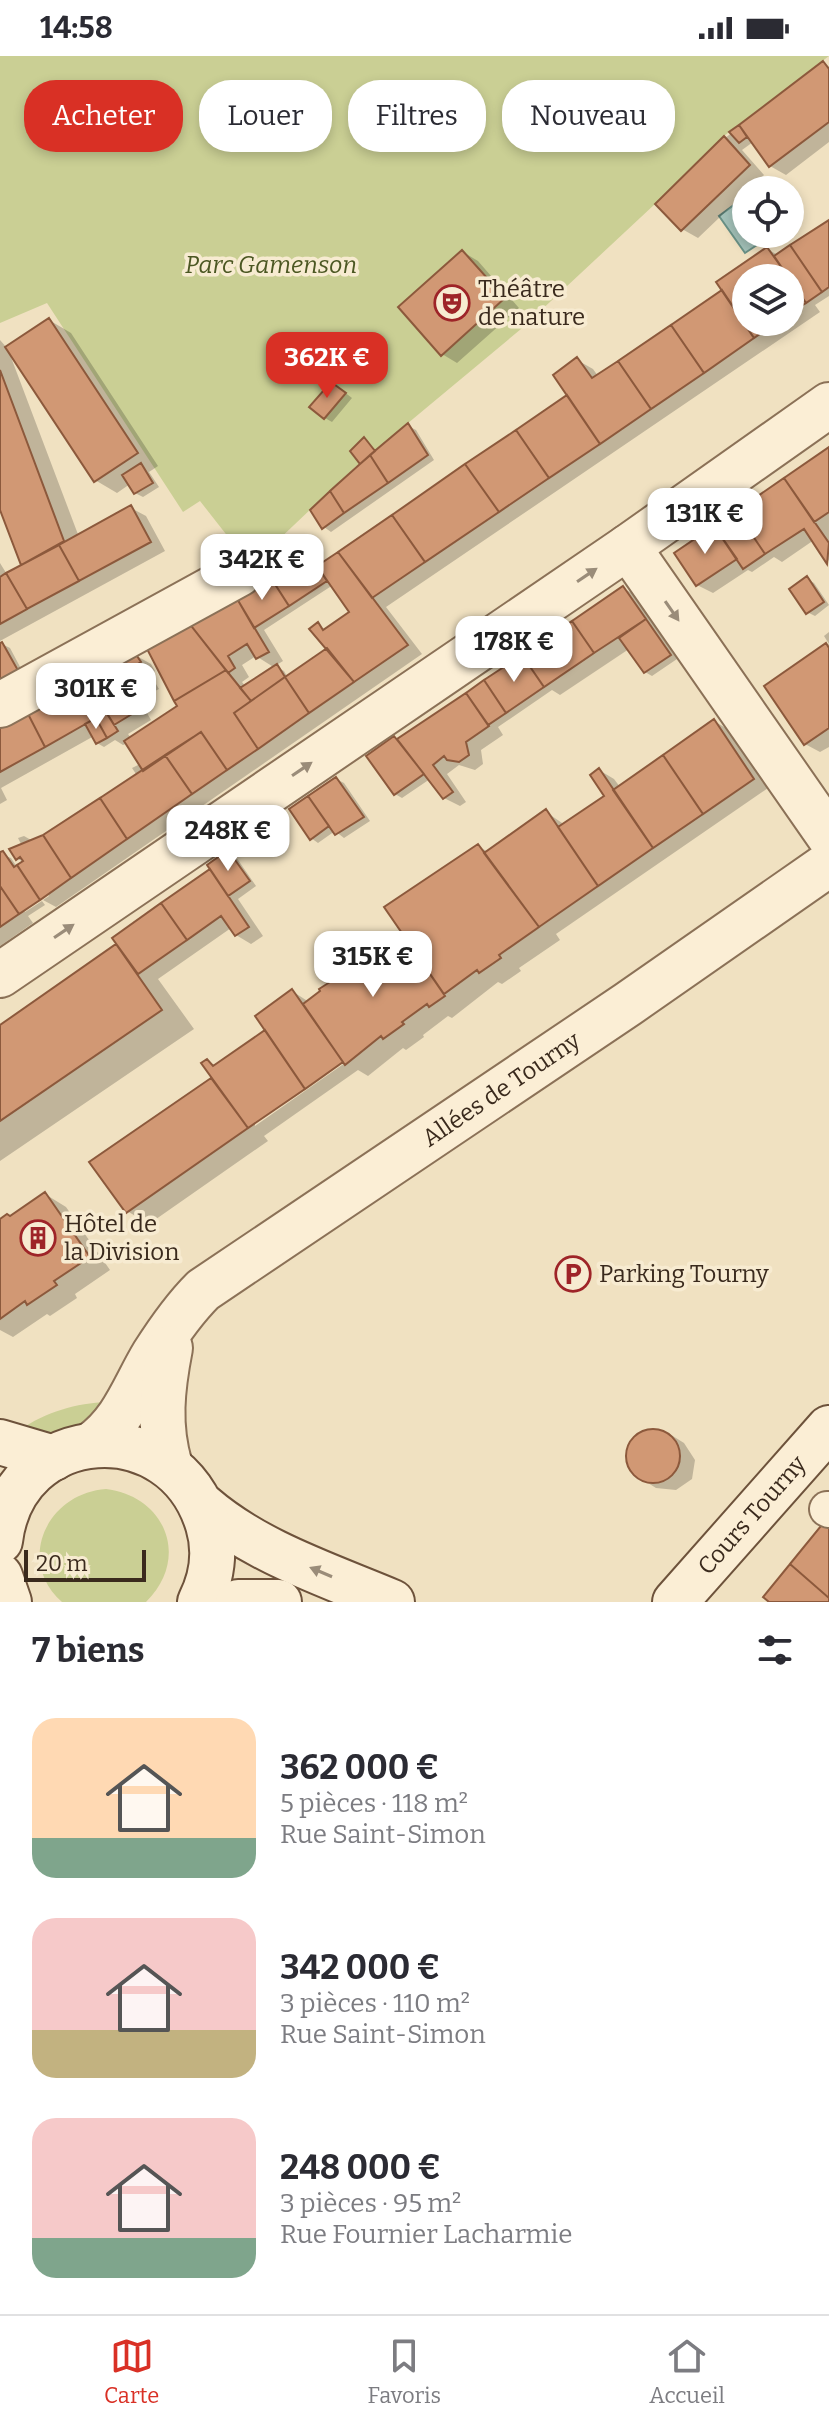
<!DOCTYPE html>
<html lang="fr">
<meta charset="utf-8">
<style>
body{margin:0;font-family:Bitter,serif;background:#f7f7f7;color:#2b2b33;height:100vh;display:flex;flex-direction:column;font-size:30px;white-space:nowrap}
*{box-sizing:border-box;margin:0}
p{font-size:26px;color:#7c7c81}
.icon{flex:none;width:44px;height:44px;fill:none;stroke:currentColor;stroke-width:2;stroke-linecap:round;stroke-linejoin:round}
.map{position:relative;height:1546px;overflow:hidden}
.sheet{display:flex;flex-direction:column;background:#fff;flex:1}
.sheet>*{flex:none}
.banner{position:absolute;left:24px;top:24px;width:782px;height:72px;display:flex;gap:16px}
.controls{position:absolute;left:732px;top:120px;display:grid;gap:16px}
.controls a{display:grid;place-items:center;width:72px;height:72px;border-radius:50%;background:#fff;box-shadow:0 4px 12px #0003;font-size:40px}
.scale{position:absolute;left:24px;bottom:20px;width:122px;box-sizing:border-box;padding-left:8px;border:4px solid #3a2a1d;border-top:0;font-size:22px;line-height:28px;white-space:nowrap;color:#3a2a1d;-webkit-text-stroke:6px #f7ebd1;paint-order:stroke}
.price{position:absolute;translate:-50% -68px;padding:0 18px;border-radius:16px;background:#fff;color:#222;font-size:26px;line-height:52px;filter:drop-shadow(0 2px 4px #0008)}
.price::after{content:'';position:absolute;left:50%;top:48px;width:24px;height:18px;margin-left:-12px;background:inherit;clip-path:polygon(0 0,100% 0,50% 100%)}
.price.selected{background:#d93025;color:#fff}
ul{padding:0;list-style:none}
li{display:flex;align-items:center;gap:24px;height:200px;padding:0 32px}
li span{display:grid;place-items:center;flex:none;width:224px;height:160px;border-radius:24px;color:#555}
li>.icon{margin-inline-start:auto}
span .icon{width:96px;height:96px;fill:#fffc;stroke-width:1}
li b{font-size:34px}
h2{display:flex;justify-content:space-between;align-items:center;height:96px;padding:0 32px;font-size:34px}
.tag{padding:0 28px;border-radius:32px;background:#fff;box-shadow:0 4px 12px #0003;font-size:28px;line-height:72px}
.tag.selected{background:#d93025;color:#fff}
.status{display:flex;justify-content:space-between;align-items:center;height:56px;padding:0 40px;background:#fff;direction:ltr}
.status svg{height:22px;fill:currentColor}
.dock{display:flex;justify-content:space-around;align-items:center;height:112px;border-top:2px solid #e1e1e2;background:#fff;font-size:22px;color:#7c7c81}
.dock a{display:grid;justify-items:center;gap:4px}
.dock .selected{color:#d93025}
.map>svg:first-child{display:block}
.green{fill:#cacf94}
.water{fill:#a4c2b9;stroke:#6a9186;stroke-width:2}
.shadow{fill:#0003;fill-rule:evenodd}
.building{fill:#d19874;stroke:#8c593c;stroke-width:2}
.lines{fill:none;stroke-linecap:round;stroke-linejoin:round}
.pedestrian-casing{stroke:#8b7157;stroke-width:38}
.minor-casing{stroke:#8b7157;stroke-width:48}
.secondary-casing{stroke:#6d523b;stroke-width:48}
.pedestrian{stroke:#fbeed5;stroke-width:34}
.minor{stroke:#fbeed5;stroke-width:44}
.secondary{stroke:#fbeed5;stroke-width:44}
.oneway{fill:#9a8c79}
.labels{text-anchor:middle;dominant-baseline:central;stroke-width:7;stroke-linejoin:round;paint-order:stroke}
.park-label{font-size:24px;font-style:italic;fill:#4b5722;stroke:#f7ebd1}
.poi-label{font-size:24px;fill:#3a2a1d;stroke:#f7ebd1;text-anchor:start}
.street-label{font-size:24px;fill:#3a2a1d;stroke:#f7ebd1}
</style>
<div class="status"><b>14:58</b><svg viewBox="0 0 49 12"><path d="M0 12V9h3v3zM5 12V6h3v6zM10 12V3h3v9zM15 12V0h3v12zM26 1h20v11H26zM47 4h2v5h-2z"/></svg></div>
<div class="map">
<svg width="829" height="1546" viewBox="0 0 829 1546">
<rect width="100%" height="100%" fill="#f0e1c1"/>
<!-- green -->
<path class="green" d="M0,0H829L724,80L655,148L521,273L354,412L253,508L240,496L200,445L183,456L47,247L0,267Z
M107,1346L104,1362C68,1377 58,1380 20,1374C45,1356 77,1347 107,1346Z
M106,1433C165,1440 191,1502 146,1546H62C15,1504 48,1437 106,1433Z"/>
<!-- water -->
<path class="water" d="M738,146L746,159V178H759L763,185L745,197L719,160Z"/>
<!-- shadow -->
<path class="shadow" d="M824,8L829,11V86L786,119L770,110L753,86L742,94L764,119L698,182L682,173L658,148L725,82Z
M829,166V240L815,249L820,256L386,551L422,598L56,851L43,844L49,840L47,836L23,853L25,856L42,845L45,849L28,860L33,867L0,890V798L11,802L17,811L25,807L18,803L12,794L22,790L18,782L24,780L31,784L44,781L136,718L132,712L138,709L144,713L128,687L123,689L115,684L104,691L97,687L94,680L1,732L7,744L0,748V674L135,599L151,608L155,615L150,618L159,633L139,643L151,664L128,678L131,682L179,651L149,591L302,504L314,514L570,340L577,304L593,313L598,320L725,235L767,193L778,199ZM746,222H790V266H746ZM333,529L352,557L326,574L318,569L330,593L288,622L284,615L275,610L283,605L264,574ZM256,600L275,612L246,631L242,626L249,621L242,609Z
M463,196L478,205L519,252L457,307L442,298Z
M49,264L71,277L158,410L149,416L159,431L143,441L135,437L130,428L117,437L95,424L9,296L79,481L131,452L146,460L165,495L0,585V507L8,520L26,510L22,508L0,449V284L7,292Z
M339,332L352,342L332,366L325,362Z
M408,370L416,374L434,404L331,476L324,471L363,408L364,384L377,395Z
M829,394V505L814,484L782,506L774,501L752,516L748,514L713,537L697,529Z
M807,523L814,527L829,549L815,560L807,556Z
M623,532L639,541L660,572L657,574L677,603L652,620L645,616L629,593L560,639L552,634L498,671L503,679L481,694L483,708L475,714L459,709L447,718L466,746L460,750L444,742L430,723L402,742L395,738V682L399,685Z
M829,576V691L820,696L805,688L767,630L829,588L824,580Z
M2,588L10,592L26,622L0,636V590Z
M714,665L729,674L768,732L556,878L560,884L519,912L521,915L502,928L498,926L452,962L448,960L423,979L424,981L406,994L403,992L368,1020L358,1014L264,1080L268,1085L149,1168L127,1155L211,1024L219,1028L208,1005L216,1010L268,974L292,935L309,946L322,934L406,879L478,790L488,796L546,756L565,769L607,740L599,714L614,723L620,731ZM350,999L352,1002L255,1070V1065Z
M336,723L344,727L370,765L344,782L335,775L318,787L311,782Z
M229,797L236,801L256,830L238,843L263,880L251,888L236,879L231,872L158,923L194,973L0,1105V971L117,890L122,893Z
M45,1138L66,1151L110,1214L75,1238L77,1242L50,1260L47,1258L13,1281L0,1274V1166L11,1162Z
M648,1374L668,1377L684,1387L695,1404L692,1423L676,1434L656,1432L640,1422L628,1406L631,1386Z"/>
<!-- building -->
<path class="building" d="M823,5L829,13V66L769,111L739,69Z
M739,69L747,81L739,87L729,76Z
M724,80L750,109L681,175L655,148Z
M829,164V231L822,236L790,189Z
M790,189L822,236L806,247L774,200Z
M767,191L789,222H746V266H777L754,282L716,226Z
M462,194L505,242L441,300L398,251Z
M790,224L806,247L790,257Z
M722,234L754,282L704,317L671,269Z
M49,262L138,397L94,426L5,291Z
M671,269L704,317L651,353L618,305Z
M577,301L592,322L618,305L651,353L600,388L553,319Z
M0,314L64,485L21,509L0,454Z
M331,326L346,337L324,363L309,351Z
M567,339L600,388L549,422L516,374Z
M408,367L428,399L388,427L370,399Z
M516,374L549,422L499,456L465,408Z
M364,381L375,395L360,408L350,395Z
M829,391V456L814,466L784,422Z
M370,399L388,427L344,457L330,435Z
M141,407L153,427L134,438L122,419Z
M465,408L499,456L425,506L392,459Z
M784,422L829,487L827,508L804,473L765,498L736,455Z
M330,435L344,457L322,473L310,454Z
M131,449L151,486L79,525L59,489Z
M736,455L765,498L743,513L714,470Z
M392,459L425,506L372,542L338,496Z
M714,470L737,503L696,530L674,497Z
M59,489L79,525L27,553L6,517Z
M338,496L408,589L354,626L309,573L318,566L323,574L349,556L317,510Z
M302,501L311,514L317,510L327,525L289,550L271,522Z
M6,517L27,553L0,568V521Z
M807,520L824,546L806,558L789,533Z
M271,522L289,550L254,572L236,541Z
M623,530L646,563L594,597L572,565Z
M236,541L269,596L256,603L247,588L228,600L235,612L228,617L189,567Z
M646,563L671,599L644,617L619,582Z
M572,565L594,597L544,631L522,599Z
M189,567L226,614L174,645L146,591Z
M2,586L20,618L0,628V587Z
M826,587L829,592V672L804,689L764,630Z
M327,592L354,626L309,657L285,621Z
M135,597L141,606L136,609L145,624L125,634L137,655L114,669L86,624Z
M522,599L544,631L506,657L484,624Z
M277,608L285,621L251,645L240,632Z
M226,614L251,645L234,657L258,693L227,714L201,676L143,715L124,685L177,650L174,645Z
M285,621L309,657L258,693L234,657Z
M86,624L118,675L107,682L96,662L45,691L27,656Z
M484,624L506,657L488,669L466,637Z
M466,637L489,670L466,686L469,699L459,706L447,704L444,700L433,709L453,736L443,743L397,683Z
M27,656L45,691L0,716V672Z
M96,662L107,682L96,688L85,668Z
M714,663L754,723L703,758L663,699Z
M201,676L227,714L192,738L165,699Z
M394,680L424,718L394,739L366,700Z
M165,699L192,738L127,783L100,742Z
M663,699L703,758L653,792L613,734Z
M599,712L653,792L598,830L558,771L604,740L590,719Z
M336,721L364,761L335,779L308,740Z
M308,740L329,770L310,784L289,753Z
M100,742L127,783L71,822L43,779Z
M546,753L598,830L539,871L484,797Z
M43,779L71,822L40,844L17,809L23,805L20,801L16,804L9,793Z
M478,788L539,871L499,899L501,902L479,917L477,914L444,938L384,851Z
M228,794L250,825L228,840L207,809Z
M3,795L14,811L17,809L40,844L19,858L0,830V796Z
M210,813L249,871L235,880L221,860L187,884L161,847Z
M0,830L19,858L0,871Z
M161,847L187,884L138,918L112,882Z
M403,879L445,940L429,951L427,948L402,966L404,968L383,983L381,980L345,1009L303,948L320,935L319,933Z
M116,888L162,954L0,1065V969Z
M292,933L343,1006L305,1033L255,960Z
M265,974L305,1033L248,1072L201,1007L207,1003L213,1010Z
M211,1022L248,1072L126,1157L89,1106Z
M45,1136L90,1201L54,1225L57,1229L27,1249L25,1245L0,1263V1163L7,1158L10,1160Z
M626 1400a27 27 0 1 1 54 0a27 27 0 1 1-54 0Z
M825,1465L829,1469V1542L790,1508Z
M790,1508L829,1542V1546H769L763,1541Z"/>
<g class="lines">
<defs>
<path id="pedestrian" d="M827,1453L829,1454"/>
<g id="minor">
<path d="M628,491L829,780"/>
<path d="M0,649L239,518"/>
<path d="M0,919L628,491L829,349"/>
<path id="s1" d="M91,1389C124,1366 134,1331 154,1298C168,1276 185,1252 203,1234L628,948L829,808"/>
<path d="M170,1410C158,1370 162,1333 170,1292"/>
</g>
<g id="secondary">
<path d="M0,1386L54,1402"/>
<path d="M203,1450C256,1496 328,1519 392,1546"/>
<path d="M0,1485C14,1365 174,1355 208,1469C216,1495 212,1522 200,1546"/>
<path d="M0,1520L9,1546"/>
<path d="M238,1546H279"/>
<path id="s2" d="M675,1546L829,1372"/>
</g>
</defs>
<!-- pedestrian casing -->
<use href="#pedestrian" class="pedestrian-casing"/>
<!-- minor casing -->
<use href="#minor" class="minor-casing"/>
<!-- secondary casing -->
<use href="#secondary" class="secondary-casing"/>
<!-- pedestrian -->
<use href="#pedestrian" class="pedestrian"/>
<!-- minor -->
<use href="#minor" class="minor"/>
<!-- secondary -->
<use href="#secondary" class="secondary"/>
</g>
<!-- one-way arrows -->
<defs><path id="oneway-solid" d="M-6-.8H1V-3.2L6.5 0L1 3.2V.8H-6Z" transform="scale(2)"/></defs>
<g class="oneway">
<use href="#oneway-solid" transform="translate(587 519) rotate(-34)"/>
<use href="#oneway-solid" transform="translate(672 555) rotate(55)"/>
<use href="#oneway-solid" transform="translate(302 713) rotate(-34)"/>
<use href="#oneway-solid" transform="translate(64 875) rotate(-34)"/>
<use href="#oneway-solid" transform="translate(321 1516) rotate(-157)"/>
</g>
<!-- icons -->
<defs>
<symbol id="theatre-ring" viewBox="-11 -11 22 22"><circle r="9.5" fill="#f7ebd1" stroke="#9e2428" stroke-width="1.5"/><path d="M-5-5.5Q0-4 5-5.5V0Q5 5 0 6Q-5 5-5 0ZM-3.3-2.5H-1v1.5H-3.3ZM1-2.5H3.3v1.5H1ZM-2.8 1Q0 5.5 2.8 1Z" fill="#9e2428"/></symbol>
<symbol id="building-ring" viewBox="-11 -11 22 22"><circle r="9.5" fill="#f7ebd1" stroke="#9e2428" stroke-width="1.5"/><path d="M-4-6H4V6H1V3H-1V6H-4ZM-2.5-4.3h1.7v1.8h-1.7ZM.8-4.3h1.7v1.8H.8ZM-2.5-1h1.7V.8h-1.7ZM.8-1h1.7V.8H.8Z" fill="#9e2428"/></symbol>
<symbol id="parking-ring" viewBox="-11 -11 22 22"><circle r="9.5" fill="#f7ebd1" stroke="#9e2428" stroke-width="1.5"/><path d="M-3.5-5.5H1a3.5 3.5 0 0 1 0 7H-1V5.5H-3.5ZM-1-3.4V-.6H.8a1.4 1.4 0 0 0 0-2.8Z" fill="#9e2428"/></symbol>
</defs>
<g fill-rule="evenodd">
<use href="#theatre-ring" x="432" y="227" width="40" height="40"/>
<use href="#building-ring" x="18" y="1162" width="40" height="40"/>
<use href="#parking-ring" x="553" y="1198" width="40" height="40"/>
</g>
<g class="labels">
<!-- park labels -->
<g class="park-label">
<text x="271" y="209">Parc Gamenson</text>
</g>
<!-- poi labels -->
<g class="poi-label">
<text x="478" y="233">Théâtre<tspan x="478" dy="28">de nature</tspan></text>
<text x="64" y="1168">Hôtel de<tspan x="64" dy="28">la Division</tspan></text>
<text x="599" y="1218">Parking Tourny</text>
</g>
<!-- street labels -->
<g class="street-label">
<text stroke="none"><textPath href="#s1" startOffset="552">Allées de Tourny</textPath></text>
<text stroke="none"><textPath href="#s2" startOffset="116">Cours Tourny</textPath></text>
</g>
</g>
</svg>
<div class="controls">
<a><svg class="icon" aria-label="locate" viewBox="0 0 24 24"><circle cx="12" cy="12" r="6"/><path d="M12 2v4M12 18v4M2 12h4M18 12h4"/></svg></a>
<a><svg class="icon" aria-label="layers" viewBox="0 0 24 24"><path d="M12 4l9 5-9 5-9-5zM3 14l9 5 9-5"/></svg></a>
</div>
<div class="scale">20 m</div>
<b class="price selected" style="left:327px;top:344px">362K €</b>
<b class="price" style="left:705px;top:500px">131K €</b>
<b class="price" style="left:262px;top:546px">342K €</b>
<b class="price" style="left:514px;top:628px">178K €</b>
<b class="price" style="left:96px;top:675px">301K €</b>
<b class="price" style="left:228px;top:817px">248K €</b>
<b class="price" style="left:373px;top:943px">315K €</b>
<div class="banner">
<a class="tag selected">Acheter</a>
<a class="tag">Louer</a>
<a class="tag">Filtres</a>
<a class="tag">Nouveau</a>
</div>
</div>
<section class="sheet">
<h2>7 biens<svg class="icon" aria-label="filters" viewBox="0 0 24 24"><path d="M4 7h16M4 17h16"/><circle cx="9" cy="7" r="2"/><circle cx="15" cy="17" r="2"/></svg></h2>
<ul>
<li><span style="background:linear-gradient(#ffd9b3 75%,#7fa58c 0)"><svg class="icon" aria-label="home" viewBox="0 0 24 24"><path d="M3 11l9-7 9 7M6 9v11h12V9"/></svg></span><div><b>362 000 €</b><p>5 pièces · 118 m²</p><p>Rue Saint-Simon</p></div></li>
<li><span style="background:linear-gradient(#f6c9c9 70%,#c2b280 0)"><svg class="icon" aria-label="home" viewBox="0 0 24 24"><path d="M3 11l9-7 9 7M6 9v11h12V9"/></svg></span><div><b>342 000 €</b><p>3 pièces · 110 m²</p><p>Rue Saint-Simon</p></div></li>
<li><span style="background:linear-gradient(#f6c9c9 75%,#7fa58c 0)"><svg class="icon" aria-label="home" viewBox="0 0 24 24"><path d="M3 11l9-7 9 7M6 9v11h12V9"/></svg></span><div><b>248 000 €</b><p>3 pièces · 95 m²</p><p>Rue Fournier Lacharmie</p></div></li>
</ul>
</section>
<nav class="dock">
<a class="selected"><svg class="icon" aria-label="map" viewBox="0 0 24 24"><path d="M3 6l6-2 6 2 6-2v14l-6 2-6-2-6 2zM9 4v14M15 6v14"/></svg>Carte</a>
<a><svg class="icon" aria-label="saved" viewBox="0 0 24 24"><path d="M7 4h10v16l-5-4-5 4z"/></svg>Favoris</a>
<a><svg class="icon" aria-label="home" viewBox="0 0 24 24"><path d="M3 11l9-7 9 7M6 9v11h12V9"/></svg>Accueil</a>
</nav>
